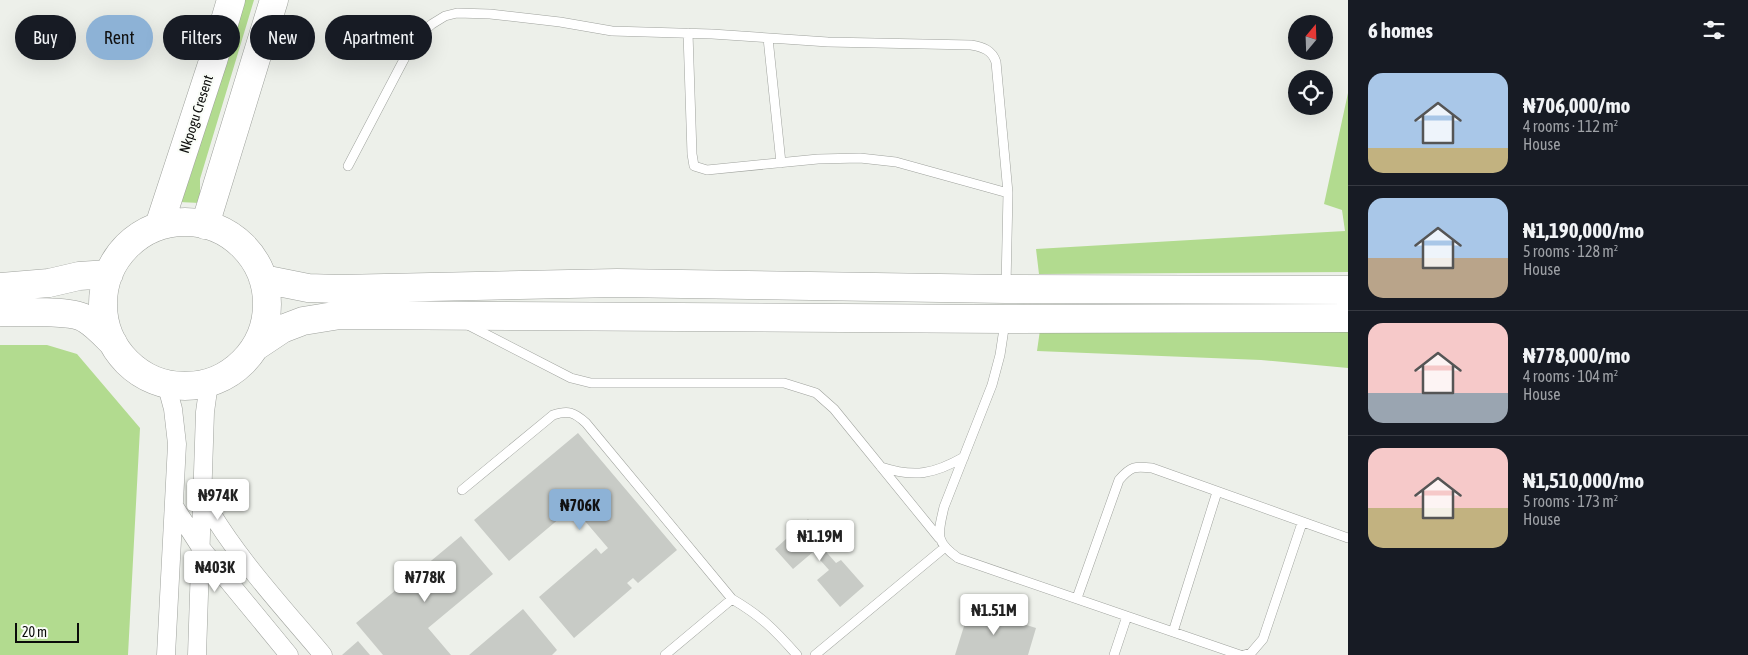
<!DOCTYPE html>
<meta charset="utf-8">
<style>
body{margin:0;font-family:"Asap Condensed",sans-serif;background:#242831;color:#f1f3f6;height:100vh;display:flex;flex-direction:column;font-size:19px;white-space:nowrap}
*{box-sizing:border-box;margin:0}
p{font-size:16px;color:#9ea1a6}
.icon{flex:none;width:28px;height:28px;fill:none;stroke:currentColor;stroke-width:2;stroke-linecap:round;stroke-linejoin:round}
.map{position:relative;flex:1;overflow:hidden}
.side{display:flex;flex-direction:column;background:#171b24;width:400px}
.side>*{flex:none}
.guide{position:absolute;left:15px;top:15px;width:475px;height:45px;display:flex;gap:10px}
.needle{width:32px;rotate:19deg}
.controls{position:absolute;left:1288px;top:15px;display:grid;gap:10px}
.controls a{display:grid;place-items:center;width:45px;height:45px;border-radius:50%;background:#171b24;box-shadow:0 5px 20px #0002;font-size:25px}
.scale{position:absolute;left:15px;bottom:12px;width:64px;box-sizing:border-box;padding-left:5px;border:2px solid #0b0c0a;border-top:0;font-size:14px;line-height:18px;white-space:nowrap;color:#0b0c0a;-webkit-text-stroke:4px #fafdf8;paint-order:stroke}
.price{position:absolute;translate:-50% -42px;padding:0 11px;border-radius:5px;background:#fff;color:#222;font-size:16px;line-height:32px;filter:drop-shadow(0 1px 2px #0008)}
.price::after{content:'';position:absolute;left:50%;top:30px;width:15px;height:11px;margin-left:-8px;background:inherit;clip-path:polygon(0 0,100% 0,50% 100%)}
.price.current{background:#8db2d6;color:#111}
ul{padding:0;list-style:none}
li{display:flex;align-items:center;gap:15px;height:125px;padding:0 20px}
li+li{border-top:1px solid #363941}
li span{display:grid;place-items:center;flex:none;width:140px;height:100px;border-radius:15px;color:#555}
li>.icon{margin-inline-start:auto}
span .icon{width:60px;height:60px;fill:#fffc;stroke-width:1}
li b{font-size:21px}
h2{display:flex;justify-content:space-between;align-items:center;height:60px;padding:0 20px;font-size:21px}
.chip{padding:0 18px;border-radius:22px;background:#171b24;box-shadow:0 5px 20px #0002;font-size:18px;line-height:45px}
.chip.current{background:#8db2d6;color:#111}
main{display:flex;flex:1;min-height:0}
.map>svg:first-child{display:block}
.green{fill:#b2db8f}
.building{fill:#c8cbc6}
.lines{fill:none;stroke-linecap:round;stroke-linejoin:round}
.service-casing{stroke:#9fa29d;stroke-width:10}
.minor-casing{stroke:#9fa29d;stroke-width:19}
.primary-casing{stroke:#9fa29d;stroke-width:29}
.service{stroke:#fff;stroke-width:9}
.minor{stroke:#fff;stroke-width:18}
.primary{stroke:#fff;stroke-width:28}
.labels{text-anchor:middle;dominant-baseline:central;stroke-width:4.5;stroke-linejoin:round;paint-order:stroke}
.street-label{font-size:14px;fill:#0b0c0a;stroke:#fafdf8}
</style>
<main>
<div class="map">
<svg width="1348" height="655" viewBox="0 0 1348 655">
<rect width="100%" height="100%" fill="#edf0ea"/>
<!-- green -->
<path class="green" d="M244,0H254L200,179V203L179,202L190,177Z
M1348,93V272L1039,274L1036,249L1345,231L1342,210L1324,204Z
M1040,330L1348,332V368L1261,360L1037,351Z
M0,345H47L77,354L140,428L128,655H0Z"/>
<!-- building -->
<path class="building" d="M578,433L677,550L638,583L633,578L627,583L632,588L574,638L539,597L596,548L601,554L608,548L573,507L509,561L474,520Z
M808,519L826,540L820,545L836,563L841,560L864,586L840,607L817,580L829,570L813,552L793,569L775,549Z
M461,536L493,574L428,628L451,655H383L356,623Z
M970,607L1036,628L1028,655H955Z
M523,609L557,650L552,655H469Z
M358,641L370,655H342Z"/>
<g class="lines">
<defs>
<path id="service" d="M688,33L692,154L694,166L707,170L818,159L860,158L896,162L1008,193
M768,38L781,163
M348,166L411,46L420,34L432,24L445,16L457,13L490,14L560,22L612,31L712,34L828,42L971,45C983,47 992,50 996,62L1008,193L1006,286
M1005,322L1000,355L992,385L944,507C938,534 934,541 958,558L1240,655
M468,325L571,378L591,383H784L816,393L834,409L939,538
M881,467C915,478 934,474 964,457
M462,490L553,415C568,410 574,412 586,423L732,599C761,616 774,629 797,655
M1077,598L1119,480C1131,466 1135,466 1152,468L1348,538
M1173,632L1217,492
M665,655L732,599
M815,655L944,548
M1114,655L1127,616
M1244,655L1251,653L1263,639L1302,523"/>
<path id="minor" d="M166,383L173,409L177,444L166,655
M203,499C235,556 281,605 323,655
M174,506L201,548L289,655
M197,655L205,412L209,383"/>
<path id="primary" d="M103 304a82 82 0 1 1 164 0a82 82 0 1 1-164 0Z
M205,225L274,0
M159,226L213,61L231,0
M263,279L308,288L339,289L617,283L1005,289L1348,290
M0,287L49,283L79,276L109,274
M0,312C20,313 71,309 86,319C96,325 105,335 113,343
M255,347L282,329L303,321L340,315L1005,319L1348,318"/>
</defs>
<!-- service casing -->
<use href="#service" class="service-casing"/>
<!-- minor casing -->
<use href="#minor" class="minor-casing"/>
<!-- primary casing -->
<use href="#primary" class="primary-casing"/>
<!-- service -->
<use href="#service" class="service"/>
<!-- minor -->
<use href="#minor" class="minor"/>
<!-- primary -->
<use href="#primary" class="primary"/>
</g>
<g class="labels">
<!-- street labels -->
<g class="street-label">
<text transform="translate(196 114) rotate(-72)">Nkpogu Cresent</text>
</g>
</g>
</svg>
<div class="controls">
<a><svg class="needle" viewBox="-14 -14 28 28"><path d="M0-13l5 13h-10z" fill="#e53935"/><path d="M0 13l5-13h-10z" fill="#9ea1a6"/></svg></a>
<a><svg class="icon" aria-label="locate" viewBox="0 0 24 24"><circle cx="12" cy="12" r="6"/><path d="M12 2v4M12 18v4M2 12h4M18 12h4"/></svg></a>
</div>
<div class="scale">20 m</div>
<b class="price" style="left:218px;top:521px">₦974K</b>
<b class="price current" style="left:580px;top:531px">₦706K</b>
<b class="price" style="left:820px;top:562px">₦1.19M</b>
<b class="price" style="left:215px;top:593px">₦403K</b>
<b class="price" style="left:425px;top:603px">₦778K</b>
<b class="price" style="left:994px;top:636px">₦1.51M</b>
<div class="guide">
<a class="chip">Buy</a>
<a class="chip current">Rent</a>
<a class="chip">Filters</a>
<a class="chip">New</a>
<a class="chip">Apartment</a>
</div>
</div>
<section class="side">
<h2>6 homes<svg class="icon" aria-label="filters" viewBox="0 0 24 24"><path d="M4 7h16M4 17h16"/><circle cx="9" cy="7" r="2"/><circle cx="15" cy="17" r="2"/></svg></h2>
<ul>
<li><span style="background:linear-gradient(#a9c7e8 75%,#c2b280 0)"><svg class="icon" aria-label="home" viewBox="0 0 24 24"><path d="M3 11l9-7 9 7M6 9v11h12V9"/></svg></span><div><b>₦706,000/mo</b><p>4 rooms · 112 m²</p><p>House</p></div></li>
<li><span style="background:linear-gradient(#a9c7e8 60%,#b9a48a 0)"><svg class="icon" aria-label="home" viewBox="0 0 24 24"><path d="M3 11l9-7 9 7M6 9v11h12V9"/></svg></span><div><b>₦1,190,000/mo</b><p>5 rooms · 128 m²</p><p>House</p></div></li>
<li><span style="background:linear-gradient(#f6c9c9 70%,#9aa5b1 0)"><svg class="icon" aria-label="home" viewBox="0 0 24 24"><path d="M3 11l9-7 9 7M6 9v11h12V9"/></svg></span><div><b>₦778,000/mo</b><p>4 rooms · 104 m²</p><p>House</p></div></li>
<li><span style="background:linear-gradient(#f6c9c9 60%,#c2b280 0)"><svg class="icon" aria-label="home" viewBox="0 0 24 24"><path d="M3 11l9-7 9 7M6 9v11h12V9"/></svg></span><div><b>₦1,510,000/mo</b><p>5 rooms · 173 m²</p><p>House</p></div></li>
</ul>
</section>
</main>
